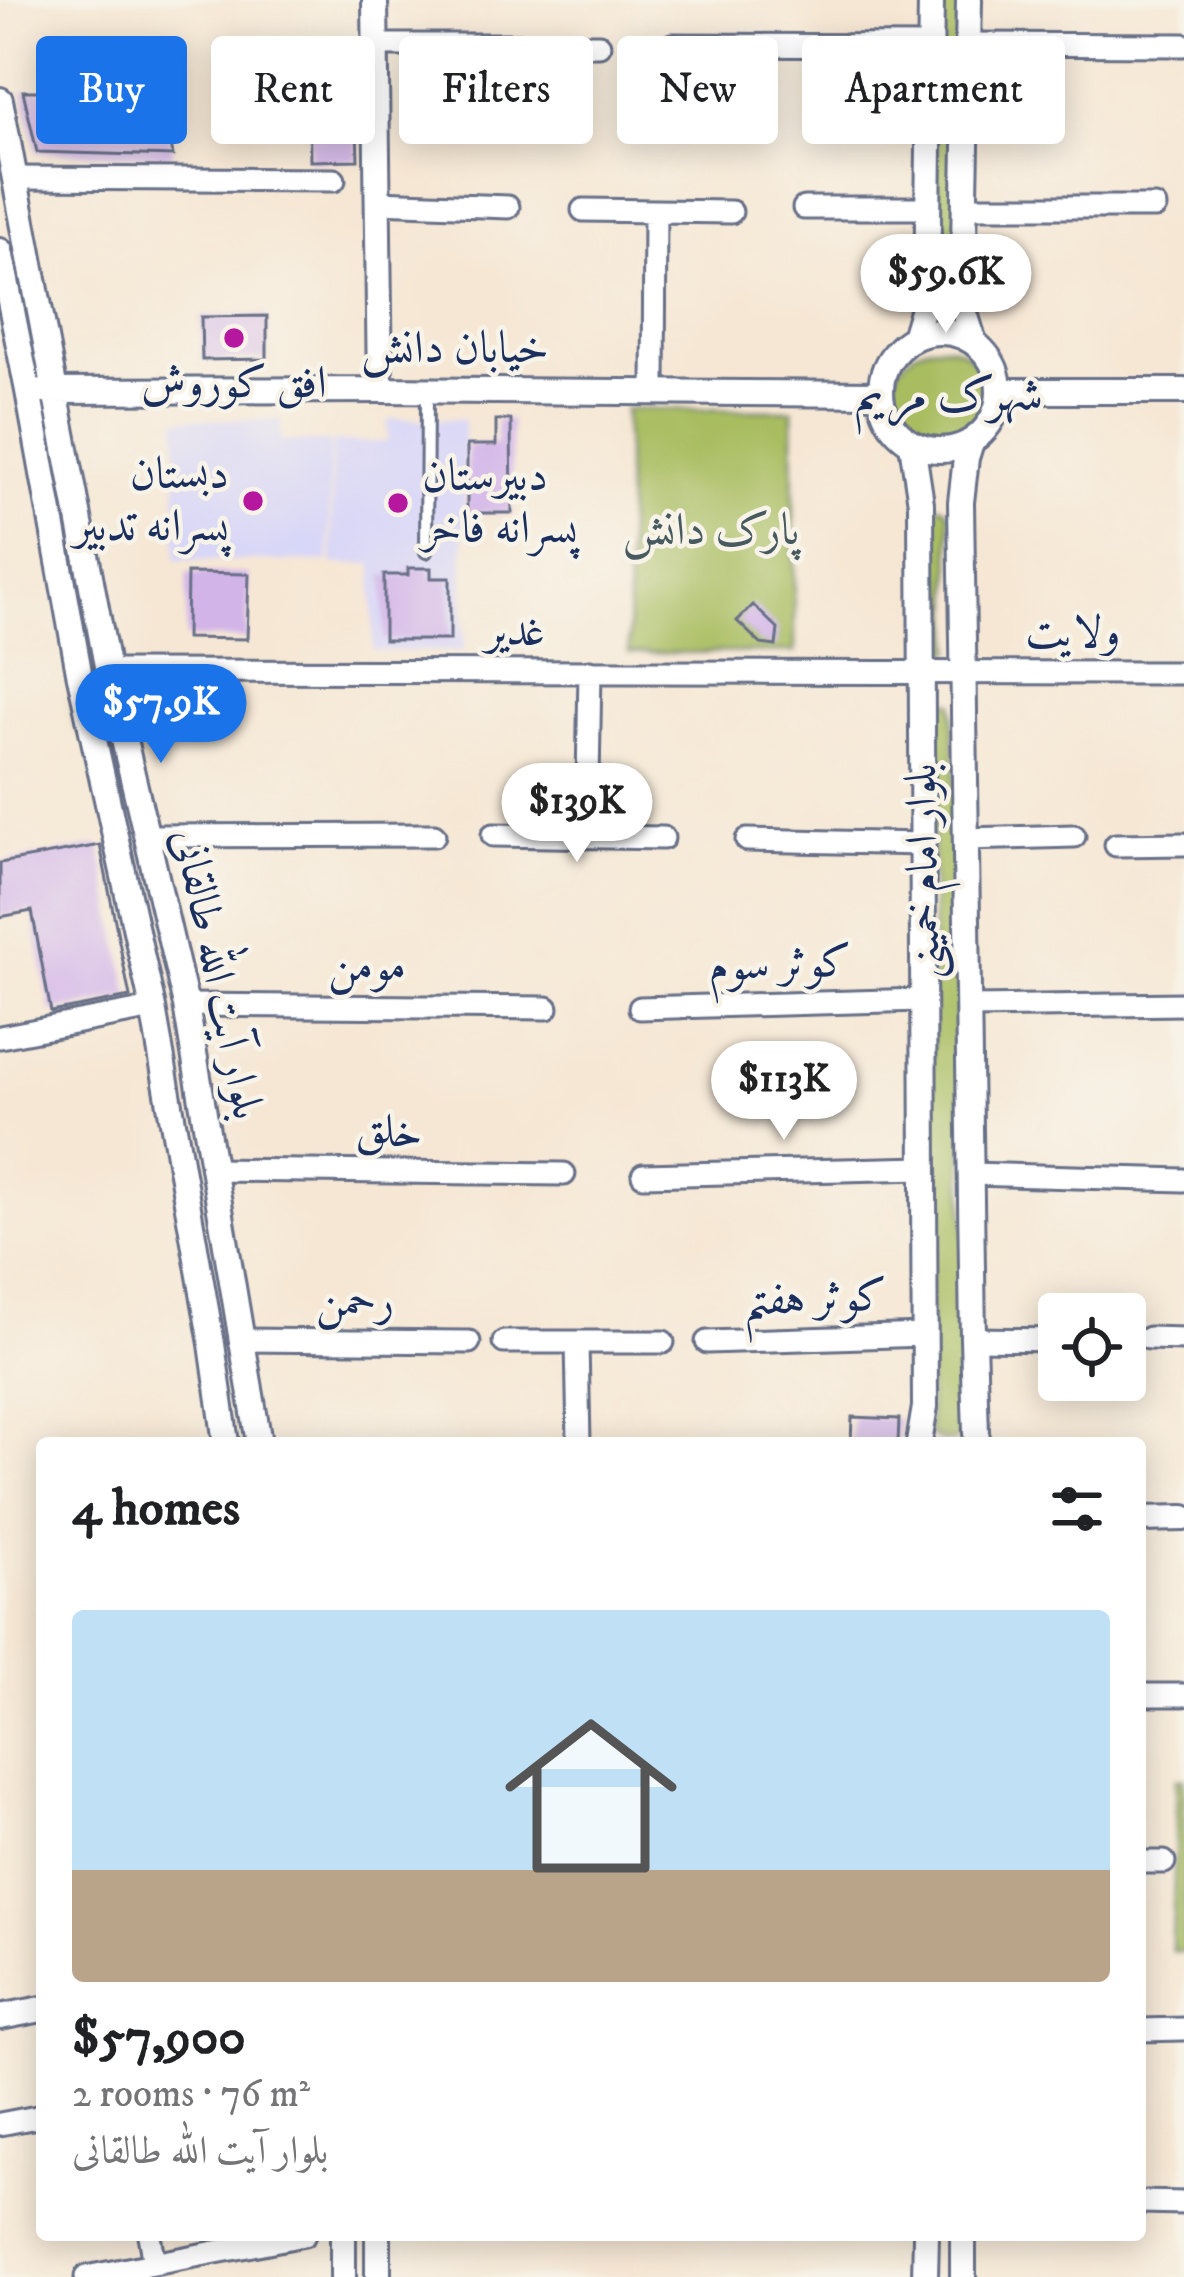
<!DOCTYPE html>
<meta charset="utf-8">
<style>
body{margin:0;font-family:"IM FELL DW Pica",Amiri,serif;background:#f6f6f6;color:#202124;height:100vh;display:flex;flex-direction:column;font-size:45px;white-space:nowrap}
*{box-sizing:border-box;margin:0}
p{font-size:39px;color:#757577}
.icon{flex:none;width:66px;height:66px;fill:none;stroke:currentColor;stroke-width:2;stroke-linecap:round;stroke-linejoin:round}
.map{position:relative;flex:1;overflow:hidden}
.sheet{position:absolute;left:36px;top:1437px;width:1110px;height:804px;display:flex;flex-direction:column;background:#fff;border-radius:12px;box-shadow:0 6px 30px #0003}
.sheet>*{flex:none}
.top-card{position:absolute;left:36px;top:36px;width:1113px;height:108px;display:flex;gap:24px}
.fabs{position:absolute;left:1038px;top:1293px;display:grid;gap:24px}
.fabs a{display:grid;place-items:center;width:108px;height:108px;border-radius:12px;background:#fff;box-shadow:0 6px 30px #0003;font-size:60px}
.price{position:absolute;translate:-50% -102px;padding:0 27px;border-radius:42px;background:#fff;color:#222;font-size:39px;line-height:78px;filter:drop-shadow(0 3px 6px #0008)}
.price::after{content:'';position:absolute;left:50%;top:72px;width:36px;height:27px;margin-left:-18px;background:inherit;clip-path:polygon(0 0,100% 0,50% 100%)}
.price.active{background:#1a73e8;color:#fff}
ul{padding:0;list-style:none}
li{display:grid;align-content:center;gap:24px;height:636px;padding:0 36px}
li+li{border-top:3px solid #e0e0e0}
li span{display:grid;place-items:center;height:372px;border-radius:12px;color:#555}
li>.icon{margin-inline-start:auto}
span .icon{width:216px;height:216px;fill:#fffc;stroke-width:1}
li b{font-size:51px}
h2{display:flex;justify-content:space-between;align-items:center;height:144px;padding:0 36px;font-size:51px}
.chip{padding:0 42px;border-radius:12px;background:#fff;box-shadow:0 6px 30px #0003;font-size:42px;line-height:108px}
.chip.active{background:#1a73e8;color:#fff}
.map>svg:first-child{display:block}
.built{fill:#d9d7f7}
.green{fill:#a9bd61;stroke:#627660;stroke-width:3}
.building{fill:#d2b4e9}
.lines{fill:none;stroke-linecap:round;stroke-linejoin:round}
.service-casing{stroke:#686f87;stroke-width:16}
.minor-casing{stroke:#686f87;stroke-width:27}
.tertiary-casing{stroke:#686f87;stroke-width:30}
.service{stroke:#fff;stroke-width:10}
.minor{stroke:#fff;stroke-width:21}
.tertiary{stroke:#fff;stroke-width:24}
.poi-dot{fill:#b5179e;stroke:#f7f3e8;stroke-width:4.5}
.labels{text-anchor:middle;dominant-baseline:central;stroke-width:9;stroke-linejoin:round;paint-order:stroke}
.street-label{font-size:45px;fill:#1b2f5e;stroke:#f7f3e8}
.poi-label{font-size:45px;fill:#1b2f5e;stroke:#f7f3e8}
.park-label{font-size:45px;fill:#465a5f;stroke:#f7f3e8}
.neighbourhood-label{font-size:48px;fill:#1b2f5e;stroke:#f7f3e8}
</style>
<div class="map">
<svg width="1184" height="2277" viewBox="0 0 1184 2277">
<rect width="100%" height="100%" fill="#f7f3e8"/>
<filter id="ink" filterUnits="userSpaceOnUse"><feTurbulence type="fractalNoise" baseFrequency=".00833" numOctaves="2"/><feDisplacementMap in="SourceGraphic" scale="24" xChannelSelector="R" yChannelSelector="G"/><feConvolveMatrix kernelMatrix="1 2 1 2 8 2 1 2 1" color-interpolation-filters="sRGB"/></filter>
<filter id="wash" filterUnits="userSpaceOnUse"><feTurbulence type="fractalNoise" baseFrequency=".004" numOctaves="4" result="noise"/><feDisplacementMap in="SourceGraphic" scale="48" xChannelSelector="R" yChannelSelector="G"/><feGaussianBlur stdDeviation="2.7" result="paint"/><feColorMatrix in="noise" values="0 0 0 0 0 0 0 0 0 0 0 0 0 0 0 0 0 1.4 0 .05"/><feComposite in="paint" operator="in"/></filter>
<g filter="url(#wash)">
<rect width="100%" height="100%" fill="#f6e7d4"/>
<!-- built -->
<path class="built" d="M177,419L281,420V441L330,442L329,562L176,560Z
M388,419H464V651H373V564H332V442H387Z"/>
<!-- green -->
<path class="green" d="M935,0H961L956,291L946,297L938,295Z
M893 391a46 46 0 1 1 92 0a46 46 0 1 1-92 0Z
M625,409L793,410L795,652L629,653Z
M938,505L945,507L950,514L952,650L944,656H937L931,651L930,508Z
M941,699L953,703L969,1430C954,1445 946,1444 929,1434L934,704Z
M1177,1779H1184V1952L1172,1951Z"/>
<g id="blocks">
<!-- building -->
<path class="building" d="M667,67H690L689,107H667Z
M23,91H162L173,156L37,152Z
M356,98L358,160L310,161L309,99Z
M267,316V359L202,360L201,317Z
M496,420H511L512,513H467V445H496Z
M408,568H431V578H450V640H384V575H408Z
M187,573L249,574L247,639L186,638Z
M753,605L778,629L776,646L761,644L737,621Z
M100,845L130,997L51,1012L32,911L0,917V863Z
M852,1417L899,1419L898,1443H851Z"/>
</g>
</g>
<g filter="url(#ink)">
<use href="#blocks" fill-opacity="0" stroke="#686f87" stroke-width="3"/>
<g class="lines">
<defs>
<path id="service" d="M426,552L427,394"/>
<path id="minor" d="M969,44L1184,45
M376,45H599
M672,45L931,46
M15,178L334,180
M378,202L508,207
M965,207H1155
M804,208H927
M583,210L731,212
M654,392L655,211
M108,671L1184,673
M493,835L663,838
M146,836L434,835
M587,837L590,671
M966,839L1074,836
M747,840L921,844
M1116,845L1184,844
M186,1005L547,1008
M969,1007L1183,1004
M640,1008L922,1000
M0,1037L153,1008
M213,1170L564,1174
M971,1174L1184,1180
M643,1175L925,1168
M1149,1338L1184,1339
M973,1339L1059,1340
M240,1340L469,1342
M504,1342H663
M577,1342L579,1443
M707,1342L925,1335
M1140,1695H1184
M1140,1862H1164
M1140,2030L1184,2029
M0,2124L42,2116
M1140,2202L1184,2203
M149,2235L154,2264
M86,2277L304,2235"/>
<path id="tertiary" d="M375,0L380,390
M969,0L963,292L965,313L974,342
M0,100L108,671L186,1005L259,1443
M0,251L28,391L79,672L153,1008L212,1344L226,1443
M881 391a59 59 0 1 1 118 0a59 59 0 1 1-118 0Z
M914,338L927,294L931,0
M43,391L380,390L880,394
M1000,391H1184
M971,442L966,458L961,502L973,1339L976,1433L978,1443
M912,444L921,503L925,1407L919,1443
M1140,1519L1184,1518
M0,2017L42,2009
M343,2235V2277
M378,2235V2277
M963,2235V2277
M925,2277L926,2235"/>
</defs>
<!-- service casing -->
<use href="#service" class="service-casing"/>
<!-- minor casing -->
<use href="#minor" class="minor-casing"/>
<!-- tertiary casing -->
<use href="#tertiary" class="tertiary-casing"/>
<!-- service -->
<use href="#service" class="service"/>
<!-- minor -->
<use href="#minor" class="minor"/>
<!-- tertiary -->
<use href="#tertiary" class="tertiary"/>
</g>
</g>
<!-- markers -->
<g class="poi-dot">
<circle cx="234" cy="338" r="12"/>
<circle cx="253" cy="501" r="12"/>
<circle cx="398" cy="503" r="12"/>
</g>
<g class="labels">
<!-- street labels -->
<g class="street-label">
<text x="455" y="349">خیابان دانش</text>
<text x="515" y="632">غدیر</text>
<text x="1073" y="633">ولایت</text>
<text transform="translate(924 871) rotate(-91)">بلوار امام خمینی</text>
<text transform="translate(780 965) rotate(-2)">کوثر سوم</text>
<text x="367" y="967">مومن</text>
<text transform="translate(217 974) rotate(78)">بلوار آیت الله طالقانی</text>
<text transform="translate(389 1133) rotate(1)">خلق</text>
<text transform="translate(815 1299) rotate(-2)">کوثر هفتم</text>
<text x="355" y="1302">رحمن</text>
</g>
<!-- poi labels -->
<g class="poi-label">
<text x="234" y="384">افق کوروش</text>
<text x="229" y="475" text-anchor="end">دبستان<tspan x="229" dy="52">پسرانه تدبیر</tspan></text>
<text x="422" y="477" text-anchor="start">دبیرستان<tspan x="422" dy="52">پسرانه فاخر</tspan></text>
</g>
<!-- park labels -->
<g class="park-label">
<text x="711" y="531">پارک دانش</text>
</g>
<!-- neighbourhood labels -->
<g class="neighbourhood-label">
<text x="949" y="396">شهرک مریم</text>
</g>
</g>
</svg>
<div class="fabs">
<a><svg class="icon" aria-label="locate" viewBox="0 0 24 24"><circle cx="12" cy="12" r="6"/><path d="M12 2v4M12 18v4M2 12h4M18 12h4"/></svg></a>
</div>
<b class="price" style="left:946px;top:336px">$59.6K</b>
<b class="price active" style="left:161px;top:766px">$57.9K</b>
<b class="price" style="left:577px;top:865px">$139K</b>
<b class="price" style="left:784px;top:1143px">$113K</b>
<div class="top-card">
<a class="chip active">Buy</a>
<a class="chip">Rent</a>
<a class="chip">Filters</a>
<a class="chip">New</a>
<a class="chip">Apartment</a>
</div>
<section class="sheet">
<h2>4 homes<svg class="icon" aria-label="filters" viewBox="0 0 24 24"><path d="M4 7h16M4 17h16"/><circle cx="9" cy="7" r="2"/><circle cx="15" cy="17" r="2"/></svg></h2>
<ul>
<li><span style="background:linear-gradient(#bfe0f5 70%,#b9a48a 0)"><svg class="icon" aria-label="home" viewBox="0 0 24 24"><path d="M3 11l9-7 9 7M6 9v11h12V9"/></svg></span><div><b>$57,900</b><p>2 rooms · 76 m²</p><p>بلوار آیت الله طالقانی</p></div></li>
</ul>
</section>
</div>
